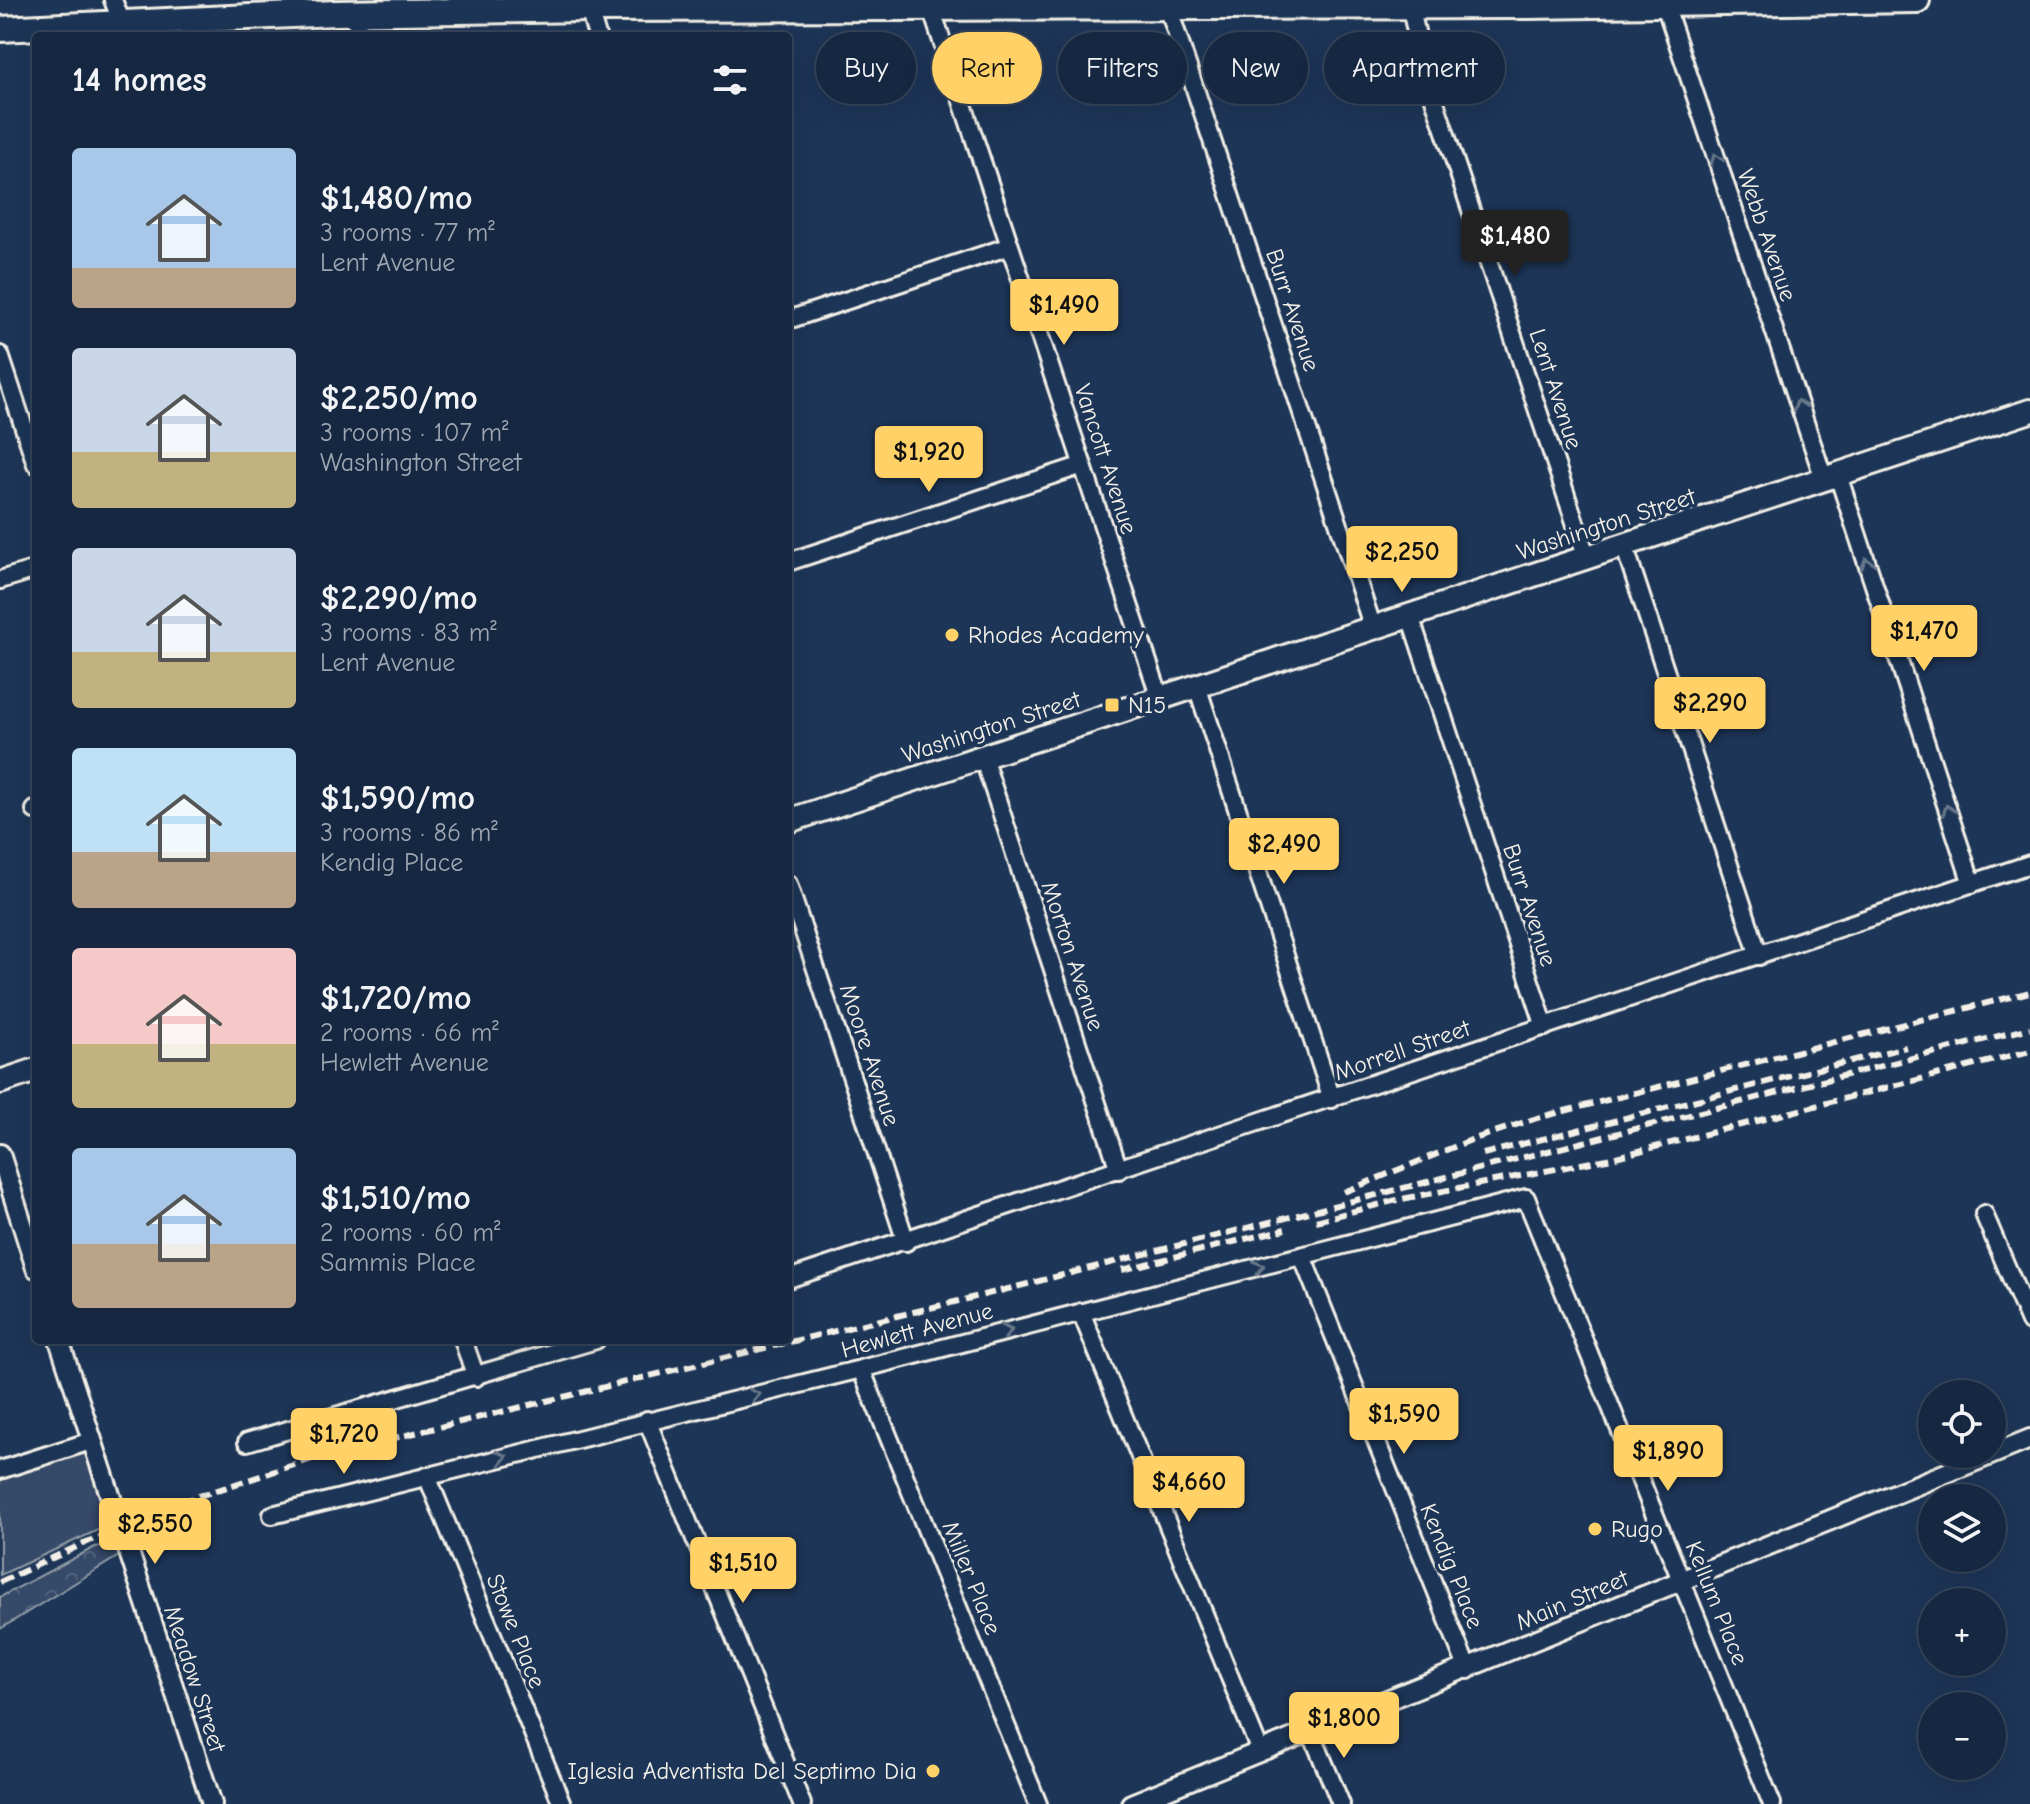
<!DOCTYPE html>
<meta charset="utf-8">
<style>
body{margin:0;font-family:"Comic Neue",sans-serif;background:#1f3048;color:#f1f3f6;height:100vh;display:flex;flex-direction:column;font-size:30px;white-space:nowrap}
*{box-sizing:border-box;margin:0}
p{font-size:26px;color:#9ea6b1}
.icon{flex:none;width:44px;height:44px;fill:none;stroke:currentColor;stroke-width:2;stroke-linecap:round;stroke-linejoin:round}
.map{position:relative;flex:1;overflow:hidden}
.details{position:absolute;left:32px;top:32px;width:760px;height:1312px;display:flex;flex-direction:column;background:#162841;border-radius:8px;box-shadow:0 8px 32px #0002,0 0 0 2px #35445a}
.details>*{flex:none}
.hud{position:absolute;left:816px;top:32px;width:760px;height:72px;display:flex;gap:16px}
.fabs{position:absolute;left:1918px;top:1380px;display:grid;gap:16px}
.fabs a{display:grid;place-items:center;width:88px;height:88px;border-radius:50%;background:#162841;box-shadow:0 8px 32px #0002,0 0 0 2px #35445a;font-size:40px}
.price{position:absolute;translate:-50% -68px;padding:0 18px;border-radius:8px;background:#ffd166;color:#111;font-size:26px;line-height:52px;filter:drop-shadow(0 2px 4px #0008)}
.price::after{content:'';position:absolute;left:50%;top:48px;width:24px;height:18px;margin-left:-12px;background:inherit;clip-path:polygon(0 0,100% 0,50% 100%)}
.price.on{background:#222;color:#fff}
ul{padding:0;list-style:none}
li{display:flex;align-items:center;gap:24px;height:200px;padding:0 40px}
li span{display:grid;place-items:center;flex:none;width:224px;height:160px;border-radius:8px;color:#555}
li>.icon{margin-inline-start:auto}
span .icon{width:96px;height:96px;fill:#fffc;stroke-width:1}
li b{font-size:34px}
h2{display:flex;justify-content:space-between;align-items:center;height:96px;padding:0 40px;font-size:34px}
.chip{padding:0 28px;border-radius:36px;background:#162841;box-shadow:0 8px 32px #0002,0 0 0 2px #35445a;font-size:28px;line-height:72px}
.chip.on{background:#ffd166;color:#111}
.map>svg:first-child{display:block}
.green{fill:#354a67;stroke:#949ea8;stroke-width:2}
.forest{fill:url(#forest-crowns);stroke:#949ea8;stroke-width:2}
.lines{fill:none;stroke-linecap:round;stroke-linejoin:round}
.minor-casing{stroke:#f4f1e8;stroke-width:22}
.tertiary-casing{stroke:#f4f1e8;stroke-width:24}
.secondary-casing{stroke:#f4f1e8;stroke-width:28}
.primary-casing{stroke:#f4f1e8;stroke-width:30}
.minor{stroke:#1d3557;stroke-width:16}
.tertiary{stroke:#1d3557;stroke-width:18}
.secondary{stroke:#1d3557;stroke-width:22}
.primary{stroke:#1d3557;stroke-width:24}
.rail{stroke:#f4f1e8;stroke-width:6;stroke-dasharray:12 6;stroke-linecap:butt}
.oneway{stroke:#68778a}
.poi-dot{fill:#ffd166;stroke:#1d3557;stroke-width:3}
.labels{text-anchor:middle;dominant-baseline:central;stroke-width:7;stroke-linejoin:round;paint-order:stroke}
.street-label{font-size:24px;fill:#f4f1e8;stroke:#1d3557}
.poi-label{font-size:24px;fill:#f4f1e8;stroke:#1d3557;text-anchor:start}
</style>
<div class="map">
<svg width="2030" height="1804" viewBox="0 0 2030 1804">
<defs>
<pattern id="forest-crowns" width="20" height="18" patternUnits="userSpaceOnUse" patternTransform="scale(2)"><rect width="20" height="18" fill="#354a67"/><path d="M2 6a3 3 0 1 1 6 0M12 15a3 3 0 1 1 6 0" fill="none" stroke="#53657d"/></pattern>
</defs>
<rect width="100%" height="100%" fill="#1d3557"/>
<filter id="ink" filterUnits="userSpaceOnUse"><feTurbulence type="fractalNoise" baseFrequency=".0125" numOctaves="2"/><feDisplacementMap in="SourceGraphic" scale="16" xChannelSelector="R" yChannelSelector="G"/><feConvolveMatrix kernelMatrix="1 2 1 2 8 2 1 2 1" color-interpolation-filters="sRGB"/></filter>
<g filter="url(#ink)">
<!-- green -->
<path class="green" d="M92,1440L120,1520L0,1575V1470Z"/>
<!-- forest -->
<path class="forest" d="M127,1542L130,1549L0,1629V1597L95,1547Z"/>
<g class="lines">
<defs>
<path id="minor" d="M113,0L127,36
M1409,0L1425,72L1587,558
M1665,5L1824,479
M1168,7L1373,628
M931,8L1160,698
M589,9L597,36
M353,13L361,36
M788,320L1010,246
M0,355L36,464
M1838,475L1972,884
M1624,545L1759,956
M788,562L1083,465
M0,580L36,569
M1410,616L1545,1027
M1197,686L1332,1099
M983,757L1119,1170
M35,810H36
M788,884L906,1242
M1984,1214L2030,1322
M1302,1256L1468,1670
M788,1279L2030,864
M1081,1312L1260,1751
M463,1340L476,1377
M861,1369L1038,1804
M647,1420L802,1804
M247,1442L596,1340
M0,1470L91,1441
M427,1476L562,1804
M272,1515L861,1369L1526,1198L1772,1804
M1311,1732L1341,1804"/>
<path id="tertiary" d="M0,1154L36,1268
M59,1340L212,1804
M1131,1804L2030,1439"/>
<path id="secondary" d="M788,821L2030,411
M0,1082L36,1070"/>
<path id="primary" d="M0,29L335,13L589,9L1528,6L1917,0"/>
</defs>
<!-- minor casing -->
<use href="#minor" class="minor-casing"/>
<!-- tertiary casing -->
<use href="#tertiary" class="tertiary-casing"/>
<!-- secondary casing -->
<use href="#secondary" class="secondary-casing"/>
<!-- primary casing -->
<use href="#primary" class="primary-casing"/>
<!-- minor -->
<use href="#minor" class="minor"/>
<!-- tertiary -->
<use href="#tertiary" class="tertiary"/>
<!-- secondary -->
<use href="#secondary" class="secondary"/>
<!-- primary -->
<use href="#primary" class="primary"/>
<!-- rail -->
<path class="rail" d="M1483,1154L1906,1047
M1344,1192L1471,1140L1537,1118L2030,992
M1316,1221L1397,1200L1612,1158L2030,1051
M1122,1270L1285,1229
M0,1582L157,1510L324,1455L1000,1291L2030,1028"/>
</g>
<!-- one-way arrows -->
<defs><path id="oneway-chevron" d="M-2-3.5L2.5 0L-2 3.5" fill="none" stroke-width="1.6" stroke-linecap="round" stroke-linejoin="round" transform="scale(2)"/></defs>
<g class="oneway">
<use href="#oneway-chevron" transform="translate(1716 159) rotate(-109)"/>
<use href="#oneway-chevron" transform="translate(1799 405) rotate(-109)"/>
<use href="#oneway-chevron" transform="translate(1867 563) rotate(-108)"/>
<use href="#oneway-chevron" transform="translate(1948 810) rotate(-108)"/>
<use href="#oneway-chevron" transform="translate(1259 1267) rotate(-14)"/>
<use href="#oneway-chevron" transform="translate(1007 1331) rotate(-15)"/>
<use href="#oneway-chevron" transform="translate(755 1395) rotate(-13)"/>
<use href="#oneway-chevron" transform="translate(502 1457) rotate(-14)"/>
</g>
</g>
<!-- markers -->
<g class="poi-dot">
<circle cx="952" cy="635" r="8"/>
<rect x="1104" y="697" width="16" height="16" rx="4"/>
<circle cx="1595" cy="1529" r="8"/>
<circle cx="933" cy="1771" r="8"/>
</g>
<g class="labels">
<!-- street labels -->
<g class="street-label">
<text transform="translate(1767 235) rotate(71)">Webb Avenue</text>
<text transform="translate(1293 310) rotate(72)">Burr Avenue</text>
<text transform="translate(1556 389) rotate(72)">Lent Avenue</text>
<text transform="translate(1106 459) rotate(72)">Vancott Avenue</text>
<text transform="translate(1606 524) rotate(-18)">Washington Street</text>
<text transform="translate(991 727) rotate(-18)">Washington Street</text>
<text transform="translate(1530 905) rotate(72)">Burr Avenue</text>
<text transform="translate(1073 956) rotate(72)">Morton Avenue</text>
<text transform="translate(1402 1050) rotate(-19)">Morrell Street</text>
<text transform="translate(870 1055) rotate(72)">Moore Avenue</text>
<text transform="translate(917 1330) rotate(-15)">Hewlett Avenue</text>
<text transform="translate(1452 1566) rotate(68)">Kendig Place</text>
<text transform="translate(972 1578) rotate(68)">Miller Place</text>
<text transform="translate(1572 1600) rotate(-23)">Main Street</text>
<text transform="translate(1717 1603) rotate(68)">Kellum Place</text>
<text transform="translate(516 1631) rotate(68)">Stowe Place</text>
<text transform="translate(195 1679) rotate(72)">Meadow Street</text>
</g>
<!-- poi labels -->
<g class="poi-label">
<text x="968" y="635">Rhodes Academy</text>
<text x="1128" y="705">N15</text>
<text x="1611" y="1529">Rugo</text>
<text x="917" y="1771" text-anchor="end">Iglesia Adventista Del Septimo Dia</text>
</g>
</g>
</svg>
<div class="fabs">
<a><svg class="icon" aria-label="locate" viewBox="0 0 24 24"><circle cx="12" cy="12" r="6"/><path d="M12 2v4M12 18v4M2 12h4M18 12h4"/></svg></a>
<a><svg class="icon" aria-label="layers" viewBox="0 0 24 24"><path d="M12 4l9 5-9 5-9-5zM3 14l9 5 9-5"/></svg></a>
<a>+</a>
<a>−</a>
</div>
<b class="price on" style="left:1515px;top:278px">$1,480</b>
<b class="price" style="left:1064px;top:347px">$1,490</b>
<b class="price" style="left:929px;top:494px">$1,920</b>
<b class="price" style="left:1402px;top:594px">$2,250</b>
<b class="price" style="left:1924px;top:673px">$1,470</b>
<b class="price" style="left:1710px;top:745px">$2,290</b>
<b class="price" style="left:1284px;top:886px">$2,490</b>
<b class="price" style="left:1404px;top:1456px">$1,590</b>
<b class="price" style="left:344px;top:1476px">$1,720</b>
<b class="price" style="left:1668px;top:1493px">$1,890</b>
<b class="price" style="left:1189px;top:1524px">$4,660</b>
<b class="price" style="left:155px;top:1566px">$2,550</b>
<b class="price" style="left:743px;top:1605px">$1,510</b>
<b class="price" style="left:1344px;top:1760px">$1,800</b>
<div class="hud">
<a class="chip">Buy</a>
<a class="chip on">Rent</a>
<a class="chip">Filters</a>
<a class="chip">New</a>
<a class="chip">Apartment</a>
</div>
<section class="details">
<h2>14 homes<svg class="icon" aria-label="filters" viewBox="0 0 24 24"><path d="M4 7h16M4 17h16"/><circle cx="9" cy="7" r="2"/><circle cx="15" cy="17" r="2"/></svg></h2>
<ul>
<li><span style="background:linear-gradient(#a9c7e8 75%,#b9a48a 0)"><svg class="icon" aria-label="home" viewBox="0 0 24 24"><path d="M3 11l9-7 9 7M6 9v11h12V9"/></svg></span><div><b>$1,480/mo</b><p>3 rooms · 77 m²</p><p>Lent Avenue</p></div></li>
<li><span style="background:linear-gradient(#c9d6e8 65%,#c2b280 0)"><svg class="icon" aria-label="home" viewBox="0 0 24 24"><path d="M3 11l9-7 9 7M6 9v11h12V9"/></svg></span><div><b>$2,250/mo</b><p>3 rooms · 107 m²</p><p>Washington Street</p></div></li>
<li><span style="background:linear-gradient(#c9d6e8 65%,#c2b280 0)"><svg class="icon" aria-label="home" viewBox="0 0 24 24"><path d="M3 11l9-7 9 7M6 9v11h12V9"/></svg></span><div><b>$2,290/mo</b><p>3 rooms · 83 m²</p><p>Lent Avenue</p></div></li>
<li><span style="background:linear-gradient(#bfe0f5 65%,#b9a48a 0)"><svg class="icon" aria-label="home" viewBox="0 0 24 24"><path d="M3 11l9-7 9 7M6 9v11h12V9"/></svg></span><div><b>$1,590/mo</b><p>3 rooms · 86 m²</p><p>Kendig Place</p></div></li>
<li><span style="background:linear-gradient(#f6c9c9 60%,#c2b280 0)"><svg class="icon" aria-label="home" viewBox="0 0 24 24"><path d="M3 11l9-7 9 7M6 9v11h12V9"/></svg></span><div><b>$1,720/mo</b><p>2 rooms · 66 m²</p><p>Hewlett Avenue</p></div></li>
<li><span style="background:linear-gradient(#a9c7e8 60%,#b9a48a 0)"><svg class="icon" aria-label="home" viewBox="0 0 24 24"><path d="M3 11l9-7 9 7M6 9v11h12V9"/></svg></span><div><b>$1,510/mo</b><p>2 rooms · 60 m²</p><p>Sammis Place</p></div></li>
</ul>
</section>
</div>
